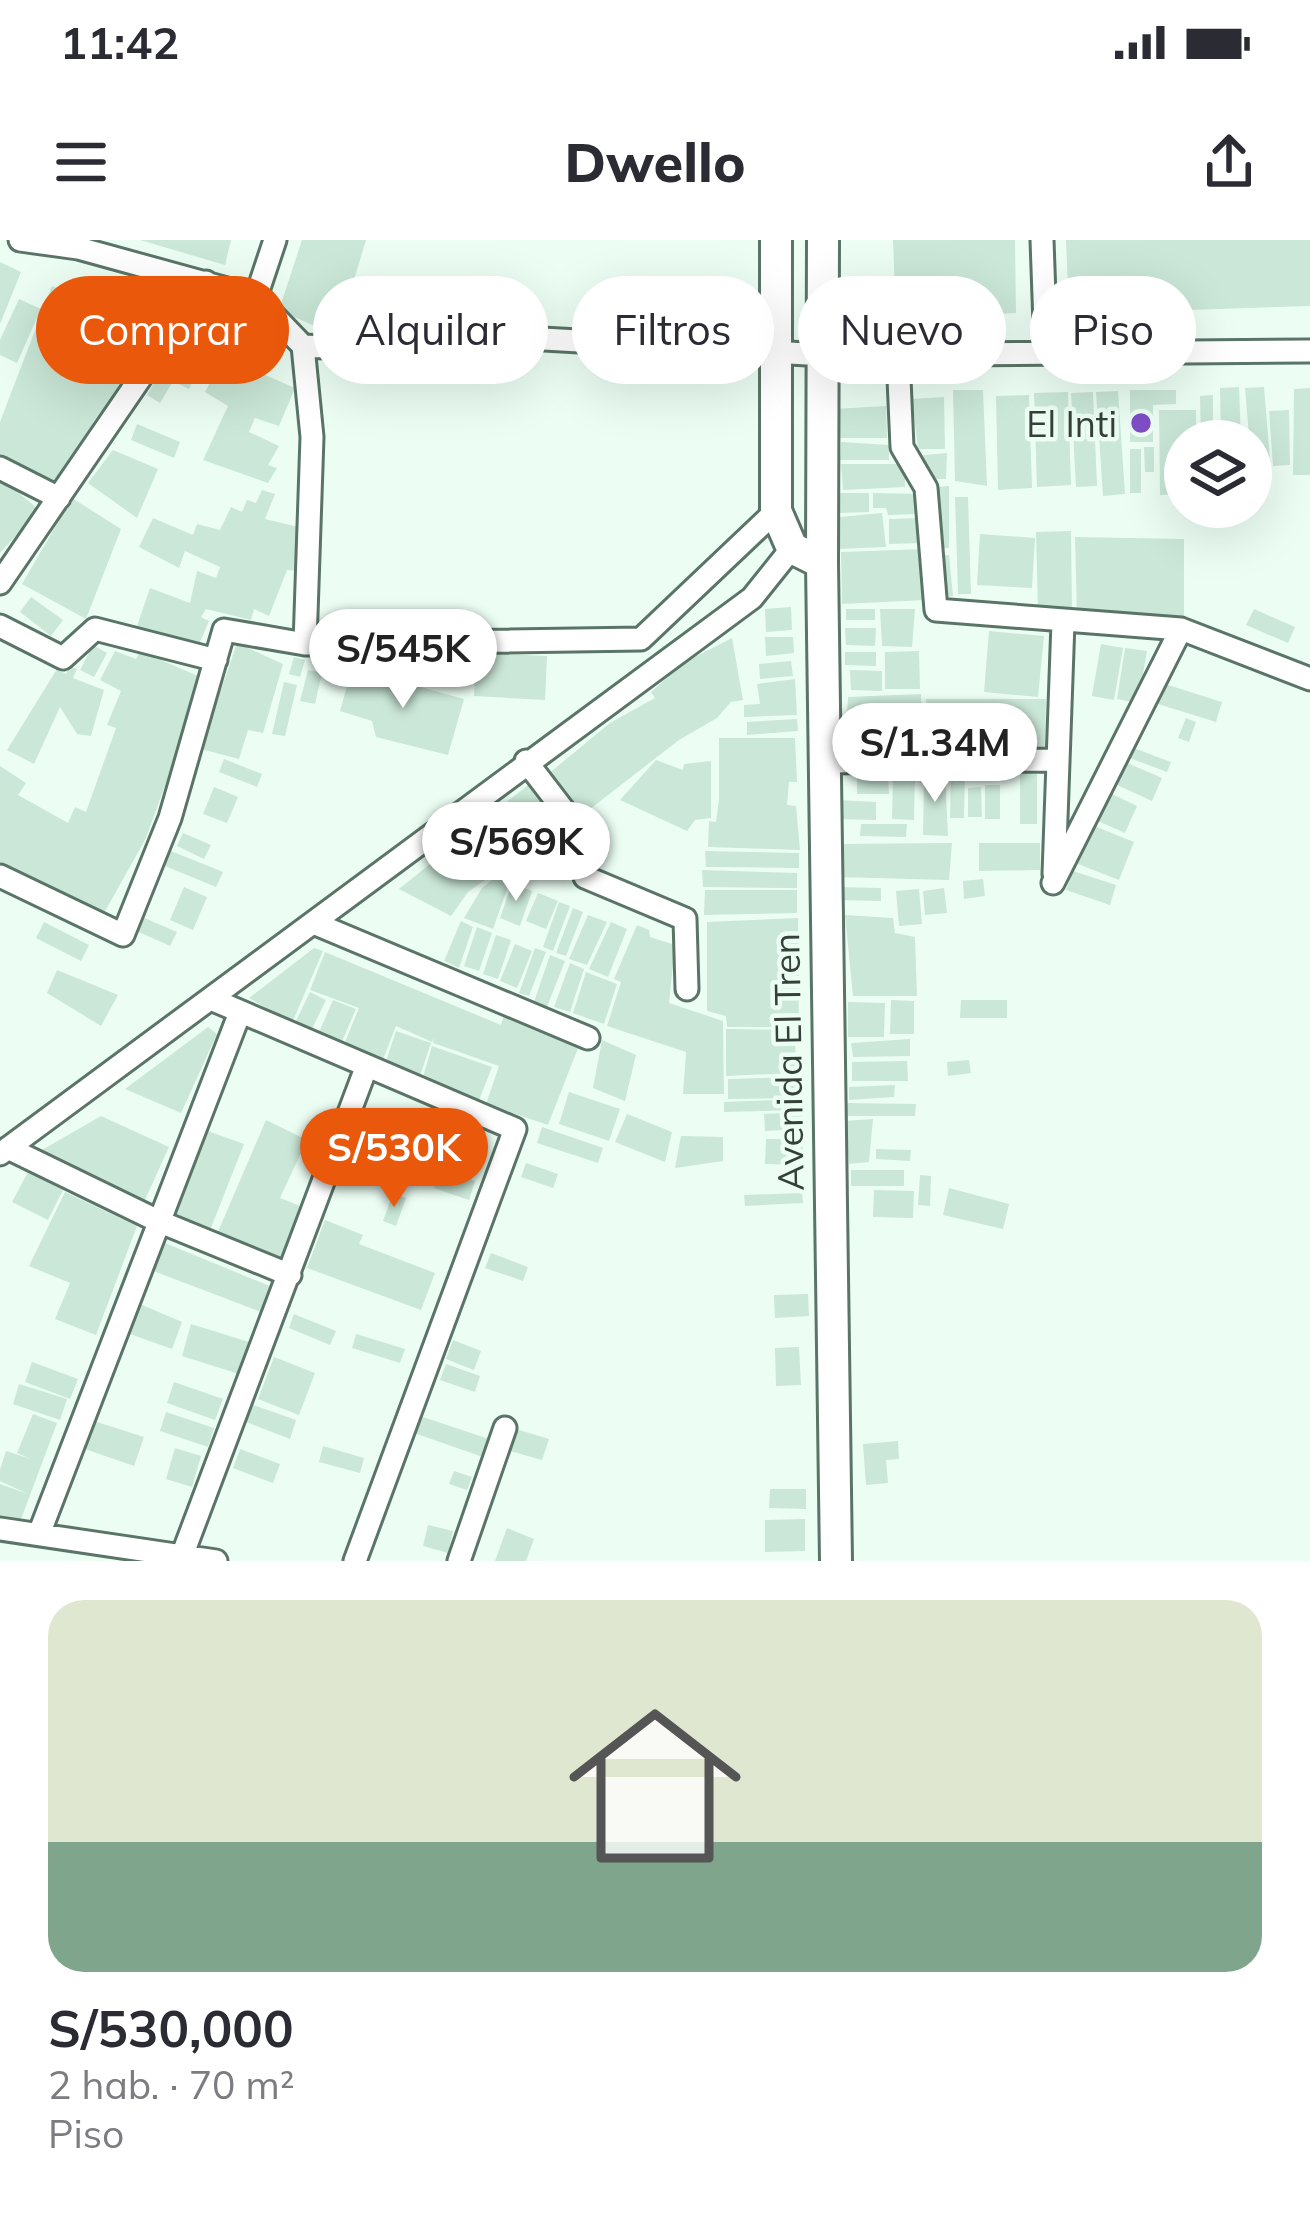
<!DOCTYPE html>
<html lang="es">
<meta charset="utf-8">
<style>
body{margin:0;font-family:Mulish,sans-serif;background:#f7f7f7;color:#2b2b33;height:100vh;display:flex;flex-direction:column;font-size:45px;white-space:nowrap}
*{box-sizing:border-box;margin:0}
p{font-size:39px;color:#7c7c81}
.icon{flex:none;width:66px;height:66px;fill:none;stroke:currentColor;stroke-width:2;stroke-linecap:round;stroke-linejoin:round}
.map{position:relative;height:1321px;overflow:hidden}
.drawer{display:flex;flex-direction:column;background:#fff;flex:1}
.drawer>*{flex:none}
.banner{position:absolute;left:36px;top:36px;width:1239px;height:108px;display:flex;gap:24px}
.tools{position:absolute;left:1164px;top:180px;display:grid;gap:24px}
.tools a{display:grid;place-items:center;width:108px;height:108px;border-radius:50%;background:#fff;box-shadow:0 12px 48px #0002;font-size:60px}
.price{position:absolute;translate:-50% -102px;padding:0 27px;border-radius:42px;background:#fff;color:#222;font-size:39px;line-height:78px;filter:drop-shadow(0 3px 6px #0008)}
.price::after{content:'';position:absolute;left:50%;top:72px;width:36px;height:27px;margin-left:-18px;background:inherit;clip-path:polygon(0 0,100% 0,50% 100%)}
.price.on{background:#ea580c;color:#fff}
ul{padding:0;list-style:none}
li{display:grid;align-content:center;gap:24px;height:636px;padding:0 48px}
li+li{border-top:3px solid #e1e1e2}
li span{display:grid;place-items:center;height:372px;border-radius:36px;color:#555}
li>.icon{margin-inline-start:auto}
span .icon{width:216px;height:216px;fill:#fffc;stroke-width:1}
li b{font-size:51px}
.pill{padding:0 42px;border-radius:54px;background:#fff;box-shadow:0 12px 48px #0002;font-size:42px;line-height:108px}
.pill.on{background:#ea580c;color:#fff}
.status{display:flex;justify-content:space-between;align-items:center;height:84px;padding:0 60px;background:#fff;direction:ltr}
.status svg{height:33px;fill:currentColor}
header{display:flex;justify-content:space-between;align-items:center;height:156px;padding:0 48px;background:#fff;font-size:54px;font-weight:800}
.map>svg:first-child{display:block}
.building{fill:#cae7d7}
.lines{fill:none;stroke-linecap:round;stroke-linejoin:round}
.street-casing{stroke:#5a7567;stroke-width:27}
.secondary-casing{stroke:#5a7567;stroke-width:36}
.street{stroke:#fff;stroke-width:21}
.secondary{stroke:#fff;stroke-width:30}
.poi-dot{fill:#7e4ec7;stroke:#ecfef4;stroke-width:4.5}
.labels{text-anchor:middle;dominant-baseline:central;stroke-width:9;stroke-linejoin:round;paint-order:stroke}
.poi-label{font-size:36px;fill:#344039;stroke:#ecfef4;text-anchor:end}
.street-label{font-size:36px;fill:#344039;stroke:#ecfef4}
</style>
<div class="status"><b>11:42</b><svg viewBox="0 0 49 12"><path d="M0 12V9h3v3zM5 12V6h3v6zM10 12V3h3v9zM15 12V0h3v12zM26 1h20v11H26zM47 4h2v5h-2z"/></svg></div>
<header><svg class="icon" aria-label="menu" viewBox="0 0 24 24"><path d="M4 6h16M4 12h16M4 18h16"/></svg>Dwello<svg class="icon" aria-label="share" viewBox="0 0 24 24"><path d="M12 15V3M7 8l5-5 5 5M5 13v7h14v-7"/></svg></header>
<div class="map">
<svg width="1310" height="1321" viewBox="0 0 1310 1321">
<rect width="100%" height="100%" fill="#ecfef4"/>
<!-- building -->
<path class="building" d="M140,0H231L225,25Z
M302,0H366L337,96L279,70Z
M893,0H1015L1016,73L896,78Z
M1066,0H1310V66L1069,74Z
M0,22L21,32L0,84Z
M111,45L174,68L157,103L96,178L57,245L0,218V182L52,46L103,66Z
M19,59L41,69L17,123L0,115V100Z
M212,66L282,99L265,135L295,148L279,186L255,178L249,192L279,206L268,225L277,228L268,243L203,220L228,166L205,152L219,125L174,108L189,83L203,89Z
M166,122L195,136L189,149L173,141L160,163L147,155Z
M1239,147L1241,201H1221L1220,148Z
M1264,147L1271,230L1252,231L1245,148Z
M1310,148V235H1293L1294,149Z
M953,150H983L987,246L955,241Z
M1130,150H1176V164L1153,165V202H1130Z
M1118,151L1125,254L1103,256L1096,152Z
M1068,152L1071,245L1037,247L1034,153Z
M1093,152L1097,246L1076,247L1071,153Z
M1029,155L1032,248L998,250L996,156Z
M1213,155V201H1201L1200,156Z
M944,157L945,209H918L912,159Z
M886,166L887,198H834V169Z
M1159,170H1196V201H1185V254L1160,255Z
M1289,170L1290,225L1273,226L1269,171Z
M137,184L180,202L174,218L131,200Z
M841,202L889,205V220H840Z
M1144,207H1154V232H1145Z
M1130,209H1141V253H1130Z
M113,210L158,229L137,278L88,243Z
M947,213L946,239H931L914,216Z
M841,224H905V247L843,250Z
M0,237L39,270L0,313Z
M949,246V308L937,309L936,247Z
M262,250L275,254L265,279L303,288L296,311L303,315L299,331L287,330L269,376L254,369L251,380L206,369L201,377L209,381L200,402L135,392L150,348L190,363L197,331L216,338L220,327L185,311L179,328L139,307L153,278L193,295L197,284L220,290L231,267L242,272L247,260L256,263Z
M839,253H869V272L839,273Z
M873,253L921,254L920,274L888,275L886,268H873Z
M955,257H968L971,354H958Z
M72,258L121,289L86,379L22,344Z
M882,273L886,307L838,309L840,277Z
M922,278V303L889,304V279Z
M1071,291L1072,370L1038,371L1036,292Z
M980,294L1035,298L1032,348L977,345Z
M1075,297L1184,299V378L1077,376Z
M924,309L926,360L842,364L841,312Z
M938,315H949L953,356L941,358Z
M31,357L63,380L51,396L20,372Z
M791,367L792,390L766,392L765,369Z
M846,369H875V380H846Z
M880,369H915L912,407L882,406Z
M1254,369L1295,387L1288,403L1246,385Z
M845,388H876L875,406L846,405Z
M989,391L1044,396L1038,457L984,452Z
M765,397H793L794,413L766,416Z
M732,398L743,460L731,462L717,478L679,500L581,576L547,535L610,483L655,458L651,452L685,422Z
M237,403L283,424L263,493L248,490L239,519L201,509Z
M1101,404L1123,408L1114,460L1092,456Z
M93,405L107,413L94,437L80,430Z
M1125,408L1147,411L1138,463L1117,459Z
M115,411L136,419L140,411L198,436L184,493L146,598L103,675L0,623V526L26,543L18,555L68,583L75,567L86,572L116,488L107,485L121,451L100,440Z
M919,411L920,449H885V412Z
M845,412H876V426L845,425Z
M476,413L547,416L545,460L474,456Z
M294,417L305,420L300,437L289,434Z
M791,421L793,436L760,439L759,424Z
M69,426L77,429L73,438L104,450L91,496L77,494L60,467L34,524L7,510L57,429L66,434Z
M352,428L464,459L448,515L376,497L372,481L340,471Z
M308,430L322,433L315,464L300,461Z
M850,430L882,431V451L851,450Z
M795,439L797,475L744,477V465L760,464L757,444Z
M284,442L297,445L285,496L272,494Z
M1165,444L1222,462L1216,482L1158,464Z
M921,454L922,512L845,511L848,457Z
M926,459H1046L1045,509L950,507L949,471L947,504L926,503Z
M1186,478L1196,482L1189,502L1178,498Z
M797,479L798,491L747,495V482Z
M719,498H795L797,542H789L787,565L796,566L800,610L708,607L709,581L716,582L719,559Z
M1131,507L1171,522L1167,532L1127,517Z
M224,519L262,534L257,547L219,532Z
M656,520L683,530L684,524L711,521V578L695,580L687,591L620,560Z
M1125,522L1162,538L1152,561L1115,544Z
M945,533L948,596L923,595L924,534Z
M951,533H965L964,578H950Z
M1020,534H1037V584H1020Z
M893,535H915L914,580L892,579Z
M857,536H888L889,554H857Z
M528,545L560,588L468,652L451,676L399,649Z
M985,545H1000V579H985Z
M214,547L238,557L227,583L203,574Z
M981,547L982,577H968V548Z
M1110,553L1137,566L1125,593L1098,581Z
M837,560L876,562V580L837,579Z
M861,584H907L906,597L860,596Z
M1094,586L1134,602L1119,640L1078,624Z
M183,593L211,605L204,619L177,606Z
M952,603L949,640L837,637V604Z
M979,603H1040V630L979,631Z
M171,611L223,632L216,647L165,626Z
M705,611L799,613V628L706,627Z
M702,630L797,633V648L703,647Z
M1073,631L1116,645L1110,665L1066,650Z
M497,636L510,641L493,689L464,678L482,648Z
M983,639L985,656L964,659L963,641Z
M512,643L532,651L520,686L500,678Z
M184,647L207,657L193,690L170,680Z
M835,647L881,648V661L835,660Z
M944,648L947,673L925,675L923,651Z
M919,649L922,684L899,686L896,651Z
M705,650H797V673L704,675Z
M538,653L558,661L546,689L526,681Z
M559,662L570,666L553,711L543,707Z
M573,668L583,672L566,716L556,713Z
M588,675L607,682L587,725L569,719Z
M845,675L893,678L895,693L915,697L917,756H853Z
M140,676L177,692L170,706L134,690Z
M798,678L799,787H727L726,776L707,771V682Z
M461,681L473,687L459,728L444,721Z
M44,682L89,705L81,721L36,698Z
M611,682L627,689L608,737L589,729Z
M637,685L649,690L650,697L675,705L669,763L723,781L724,854H683L686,812L607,786L621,742L614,739Z
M477,687L492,693L479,731L464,726Z
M496,695L511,700L498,739L483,734Z
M515,704L532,711L517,748L500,741Z
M314,708L323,711L292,783L249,758Z
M535,708L546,712L529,756L519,753Z
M325,712L501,785L504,775L578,808L548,885L486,864L499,826L433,803L434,798L432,802L396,786L382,822L343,807L359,768L310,750Z
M550,715L565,721L547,767L534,762Z
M570,723L584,729L570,772L554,767Z
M57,730L118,755L101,786L47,753Z
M586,732L617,744L604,784L573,773Z
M310,752L326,760L308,797L292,789Z
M333,760L356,769L340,806L317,797Z
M891,760L914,761V794H890Z
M961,760H1007V778H960Z
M848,762L885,763L884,797H848Z
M208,787L217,794L181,873L125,849Z
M726,789L795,790L796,833L726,836Z
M396,791L431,803L419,839L384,827Z
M910,799V816L853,817L851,803Z
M602,800L636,815L625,861L593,848Z
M432,806L492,827L478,863L422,840Z
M969,820L971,833L948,836L947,822Z
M907,821L908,841H852V822Z
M795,837L794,858L728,859V839Z
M895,845L894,857L849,860V847Z
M569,852L620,869L609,901L559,884Z
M801,859V870L724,872V862Z
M847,863L916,864L915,876H847Z
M801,872L802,889L765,891L764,874Z
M627,874L672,892L665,922L615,902Z
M101,876L169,907L144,962L42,910Z
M873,879L869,922L849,924L845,881Z
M266,880L307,900L280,958L303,967L281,1020L217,994Z
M542,887L603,908L598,923L537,903Z
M205,890L244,904L209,993L170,975Z
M413,895L433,901L426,921L406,915Z
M681,896L723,897V921L675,928Z
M766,899H803L802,925L765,924Z
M876,909L911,910L910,921L876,919Z
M526,923L558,934L553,948L521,937Z
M440,929L475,941L469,960L434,948Z
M851,930H904V946H851Z
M28,932L63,950L48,980L12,962Z
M920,935L931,936L930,966L918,965Z
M949,948L1009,964L1003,989L943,975Z
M874,950L914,951L913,978L873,977Z
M65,952L137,986L96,1095L55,1079L70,1043L29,1026Z
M393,953L406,958L396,986L383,981Z
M802,953L803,963L745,966L744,955Z
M325,980L363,995L359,1004L435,1033L421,1070L307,1028Z
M160,1001L272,1047L261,1072L148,1029Z
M491,1013L528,1027L523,1041L485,1028Z
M808,1054L809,1076L775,1078L774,1055Z
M140,1064L182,1082L172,1109L127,1093Z
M294,1074L336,1091L330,1105L289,1088Z
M191,1084L249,1102L239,1134L182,1116Z
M356,1094L405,1109L400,1123L352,1108Z
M453,1100L481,1111L474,1130L446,1119Z
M799,1107L801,1145L776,1146L775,1108Z
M274,1117L315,1133L299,1175L258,1159Z
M32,1122L78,1139L70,1159L25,1142Z
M446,1124L480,1136L475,1152L440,1140Z
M174,1142L223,1159L215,1180L167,1163Z
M19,1144L67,1159L60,1180L13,1164Z
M253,1165L296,1180L290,1199L246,1182Z
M166,1172L214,1188L208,1207L160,1191Z
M33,1174L57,1183L20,1282L0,1277V1244L28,1254L0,1241V1230L6,1211L31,1219L17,1213Z
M420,1176L489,1199L483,1217L414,1193Z
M94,1181L144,1197L134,1226L85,1209Z
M513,1188L549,1199L542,1220L506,1210Z
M898,1201L899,1219L886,1220L888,1243L866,1245L863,1204Z
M323,1206L364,1218L360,1233L319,1222Z
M175,1208L201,1216L192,1247L166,1239Z
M240,1209L280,1224L273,1243L233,1228Z
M454,1231L472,1237L467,1250L449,1244Z
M770,1249H806V1269L769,1268Z
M805,1279V1311L765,1312V1280Z
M428,1285L453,1291L448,1313L423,1306Z
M507,1288L534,1299L526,1321H495Z"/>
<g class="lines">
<defs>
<path id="street" d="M20,0L78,8L256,57L303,106L312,197L305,404
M1042,0L1046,113
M256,57L275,0
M303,106L347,108L385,90L825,115L1310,111
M898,116L902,207L926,248L936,370L1181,389L1310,439
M0,228L59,258
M0,343L206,42
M0,386L63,418L95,389L216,420
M526,521L565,572L585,637L685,679L687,749
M824,522L1058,520
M1054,634L1063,382
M0,636L123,695L170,578L224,390L305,404L641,399L776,271
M1053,643L1181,389
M316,684L588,798
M211,759L515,889L355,1321
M8,908L158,981L290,1035
M0,914L752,358L792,308
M0,1289L216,1321
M39,1294L239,775
M182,1316L366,828
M459,1321L505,1188"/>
<path id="secondary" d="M776,0V271L792,308L822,323L836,1321
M822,323L823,0"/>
</defs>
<!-- street casing -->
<use href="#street" class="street-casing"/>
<!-- secondary casing -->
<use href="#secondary" class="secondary-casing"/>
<!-- street -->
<use href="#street" class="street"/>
<!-- secondary -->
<use href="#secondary" class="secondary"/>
</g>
<!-- markers -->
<circle class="poi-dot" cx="1141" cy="183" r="12"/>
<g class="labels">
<!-- poi labels -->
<g class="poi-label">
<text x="1117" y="183">El Inti</text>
</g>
<!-- street labels -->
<g class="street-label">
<text transform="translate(788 822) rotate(-91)">Avenida El Tren</text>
</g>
</g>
</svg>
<div class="tools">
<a><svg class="icon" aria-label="layers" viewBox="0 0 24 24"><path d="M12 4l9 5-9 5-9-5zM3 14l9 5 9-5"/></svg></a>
</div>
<b class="price" style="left:403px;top:471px">S/545K</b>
<b class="price" style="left:935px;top:565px">S/1.34M</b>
<b class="price" style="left:516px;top:664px">S/569K</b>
<b class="price on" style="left:394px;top:970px">S/530K</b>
<div class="banner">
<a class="pill on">Comprar</a>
<a class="pill">Alquilar</a>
<a class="pill">Filtros</a>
<a class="pill">Nuevo</a>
<a class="pill">Piso</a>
</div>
</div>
<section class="drawer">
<ul>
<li><span style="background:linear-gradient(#dfe7d0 65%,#7fa58c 0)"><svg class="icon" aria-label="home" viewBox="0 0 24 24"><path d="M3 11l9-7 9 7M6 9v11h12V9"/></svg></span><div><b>S/530,000</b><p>2 hab. · 70 m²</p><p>Piso</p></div></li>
</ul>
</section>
